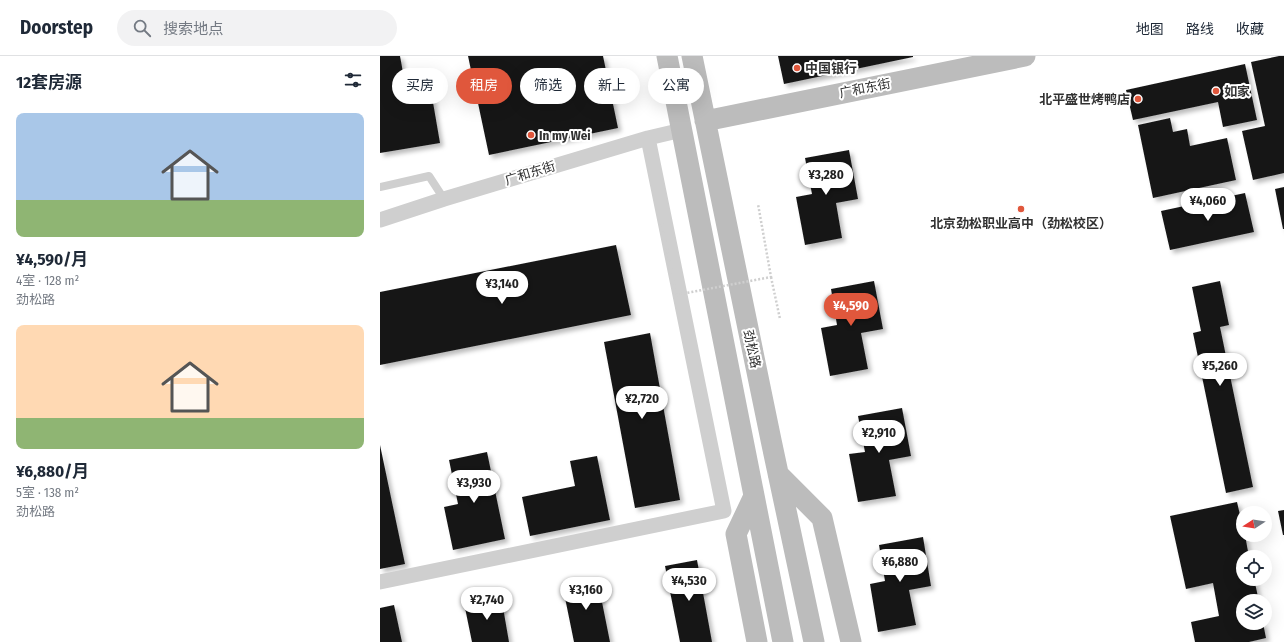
<!DOCTYPE html>
<html lang="zh">
<meta charset="utf-8">
<style>
body{margin:0;font-family:"Fira Sans Condensed","Noto Sans SC",sans-serif;background:#f2f2f3;color:#1f2937;height:100vh;display:flex;flex-direction:column;font-size:15px;white-space:nowrap}
*{box-sizing:border-box;margin:0}
p{font-size:13px;color:#747a83}
.icon{flex:none;width:22px;height:22px;fill:none;stroke:currentColor;stroke-width:2;stroke-linecap:round;stroke-linejoin:round}
.map{position:relative;flex:1;overflow:hidden}
.sheet{display:flex;flex-direction:column;background:#fff;width:380px}
.sheet>*{flex:none}
.hud{position:absolute;left:12px;top:12px;width:380px;height:36px;display:flex;gap:8px}
.needle{width:26px;rotate:258deg}
.fabs{position:absolute;left:856px;top:450px;display:grid;gap:8px}
.fabs a{display:grid;place-items:center;width:36px;height:36px;border-radius:50%;background:#fff;box-shadow:0 4px 16px #0002;font-size:20px}
.price{position:absolute;translate:-50% -34px;padding:0 9px;border-radius:14px;background:#fff;color:#222;font-size:13px;line-height:26px;filter:drop-shadow(0 1px 2px #0008)}
.price::after{content:'';position:absolute;left:50%;top:24px;width:12px;height:9px;margin-left:-6px;background:inherit;clip-path:polygon(0 0,100% 0,50% 100%)}
.price.on{background:#e0573c;color:#fff}
ul{padding:0;list-style:none}
li{display:grid;align-content:center;gap:8px;height:212px;padding:0 16px}
li span{display:grid;place-items:center;height:124px;border-radius:8px;color:#555}
li>.icon{margin-inline-start:auto}
span .icon{width:72px;height:72px;fill:#fffc;stroke-width:1}
li b{font-size:17px}
h2{display:flex;justify-content:space-between;align-items:center;height:48px;padding:0 16px;font-size:17px}
.chip{padding:0 14px;border-radius:18px;background:#fff;box-shadow:0 4px 16px #0002;font-size:14px;line-height:36px}
.chip.on{background:#e0573c;color:#fff}
header{display:flex;align-items:center;gap:24px;box-sizing:border-box;height:56px;padding:0 20px;background:#fff;border-bottom:1px solid #e0e1e3}
header strong{font-size:19px}
nav{display:flex;gap:22px;margin-inline-start:auto;font-size:14px}
.search{width:280px;height:36px;background:#f2f2f3;display:flex;align-items:center;gap:10px;box-sizing:border-box;padding:0 14px;border-radius:22px;color:#747a83;font-size:15px}
main{display:flex;flex:1;min-height:0}
.map>svg:first-child{display:block}
.building{fill:#191919;filter:url(#shadow)}
.lines{fill:none;stroke-linecap:round;stroke-linejoin:round}
.path{stroke:#cfcfcf;stroke-width:2.5;stroke-dasharray:2 2;stroke-linecap:butt}
.lane{stroke:#cfcfcf;stroke-width:8}
.street{stroke:#cfcfcf;stroke-width:15}
.secondary{stroke:#bcbcbc;stroke-width:21}
.path-bridge{stroke:#cfcfcf;stroke-width:2.5;stroke-dasharray:2 2;stroke-linecap:butt}
.poi-dot{fill:#e0573c;stroke:#fff;stroke-width:1.5}
.labels{text-anchor:middle;dominant-baseline:central;stroke-width:4;stroke-linejoin:round;paint-order:stroke}
.poi-label{font-size:13px;font-weight:bold;fill:#323232;stroke:#fff;text-anchor:start}
.street-label{font-size:13px;fill:#323232;stroke:#fff}
</style>
<header>
<strong>Doorstep</strong>
<div class="search"><svg class="icon" aria-label="search" viewBox="0 0 24 24"><circle cx="10" cy="10" r="6"/><path d="M15 15l6 6"/></svg>搜索地点</div>
<nav><a>地图</a><a>路线</a><a>收藏</a></nav>
</header>
<main>
<section class="sheet">
<h2>12套房源<svg class="icon" aria-label="filters" viewBox="0 0 24 24"><path d="M4 7h16M4 17h16"/><circle cx="9" cy="7" r="2"/><circle cx="15" cy="17" r="2"/></svg></h2>
<ul>
<li><span style="background:linear-gradient(#a9c7e8 70%,#8fb573 0)"><svg class="icon" aria-label="home" viewBox="0 0 24 24"><path d="M3 11l9-7 9 7M6 9v11h12V9"/></svg></span><div><b>¥4,590/月</b><p>4室 · 128 m²</p><p>劲松路</p></div></li>
<li><span style="background:linear-gradient(#ffd9b3 75%,#8fb573 0)"><svg class="icon" aria-label="home" viewBox="0 0 24 24"><path d="M3 11l9-7 9 7M6 9v11h12V9"/></svg></span><div><b>¥6,880/月</b><p>5室 · 138 m²</p><p>劲松路</p></div></li>
</ul>
</section>
<div class="map">
<svg width="904" height="586" viewBox="0 0 904 586">
<defs>
<filter id="shadow"><feDropShadow dx="3.5" dy="3.5" stdDeviation="2" flood-color="#0004"/></filter>
</defs>
<rect width="100%" height="100%" fill="#fff"/>
<!-- building -->
<path class="building" d="M0,0H20L26,33L50,29L60,87L0,97Z
M88,0H223L238,72L109,99Z
M398,0H533V1L404,28Z
M899,0H904V117L873,124L862,75L885,70L871,6Z
M865,8L877,64L843,71L838,46L753,64L746,34Z
M790,62L793,76L807,73L810,90L847,82L856,124L773,142L758,69Z
M469,94L478,143L456,147L462,182L425,189L416,141L432,138L425,102Z
M904,131V173H903L895,133Z
M865,137L874,176L790,194L781,155Z
M236,189L251,259L0,309V236Z
M494,225L503,273L481,277L488,313L450,320L441,272L457,269L451,233Z
M840,225L849,269L840,271L873,431L846,437L813,277L821,275L812,231Z
M270,277L300,444L255,452L224,286Z
M522,352L531,400L509,404L516,440L478,446L469,398L485,396L478,360Z
M0,389L25,508L0,513Z
M107,396L125,483L73,494L64,451L78,448L69,404Z
M217,400L230,464L150,480L142,441L195,430L190,405Z
M857,446L863,472V479H865L869,501H863V523H874L879,545H863V567H883L886,582L869,586H815L811,566L839,560L833,527L806,533L790,460Z
M904,454V479H903L898,455Z
M543,481L551,530L529,534L536,569L498,576L490,528L505,525L499,489Z
M317,504L332,586H300L285,510Z
M217,521L230,586H194L182,527Z
M121,540L129,586H92L84,547Z
M14,549L22,586H0V552Z"/>
<g class="lines">
<!-- path -->
<path class="path" d="M391,221L400,263"/>
<!-- lane -->
<path class="lane" d="M0,131L49,120L64,143"/>
<!-- street -->
<path class="street" d="M0,164L64,143L268,82L302,74
M0,526L344,455L268,82"/>
<!-- secondary -->
<path class="secondary" d="M287,0L403,586
M312,0L391,384L434,586
M325,65L645,0
M398,418L442,462L471,586
M374,440L356,478L377,586"/>
<!-- path-bridge -->
<path class="path-bridge" d="M282,168L296,239L391,221L378,148"/>
</g>
<!-- markers -->
<g class="poi-dot">
<circle cx="417" cy="12" r="4"/>
<circle cx="836" cy="35" r="4"/>
<circle cx="758" cy="43" r="4"/>
<circle cx="151" cy="79" r="4"/>
<circle cx="641" cy="153" r="4"/>
</g>
<g class="labels">
<!-- poi labels -->
<g class="poi-label">
<text x="425" y="12">中国银行</text>
<text x="844" y="35">如家</text>
<text x="750" y="43" text-anchor="end">北平盛世烤鸭店</text>
<text x="159" y="79">In my Wei</text>
<text x="641" y="167" text-anchor="middle">北京劲松职业高中（劲松校区）</text>
</g>
<!-- street labels -->
<g class="street-label">
<text transform="translate(485 32) rotate(-11)">广和东街</text>
<text transform="translate(150 117) rotate(-17)">广和东街</text>
<text transform="translate(372 293) rotate(78)">劲松路</text>
</g>
</g>
</svg>
<div class="fabs">
<a><svg class="needle" viewBox="-14 -14 28 28"><path d="M0-13l5 13h-10z" fill="#e53935"/><path d="M0 13l5-13h-10z" fill="#747a83"/></svg></a>
<a><svg class="icon" aria-label="locate" viewBox="0 0 24 24"><circle cx="12" cy="12" r="6"/><path d="M12 2v4M12 18v4M2 12h4M18 12h4"/></svg></a>
<a><svg class="icon" aria-label="layers" viewBox="0 0 24 24"><path d="M12 4l9 5-9 5-9-5zM3 14l9 5 9-5"/></svg></a>
</div>
<b class="price" style="left:446px;top:140px">¥3,280</b>
<b class="price" style="left:828px;top:166px">¥4,060</b>
<b class="price" style="left:122px;top:249px">¥3,140</b>
<b class="price on" style="left:471px;top:271px">¥4,590</b>
<b class="price" style="left:840px;top:331px">¥5,260</b>
<b class="price" style="left:262px;top:364px">¥2,720</b>
<b class="price" style="left:499px;top:398px">¥2,910</b>
<b class="price" style="left:94px;top:448px">¥3,930</b>
<b class="price" style="left:520px;top:527px">¥6,880</b>
<b class="price" style="left:309px;top:546px">¥4,530</b>
<b class="price" style="left:206px;top:555px">¥3,160</b>
<b class="price" style="left:107px;top:565px">¥2,740</b>
<div class="hud">
<a class="chip">买房</a>
<a class="chip on">租房</a>
<a class="chip">筛选</a>
<a class="chip">新上</a>
<a class="chip">公寓</a>
</div>
</div>
</main>
